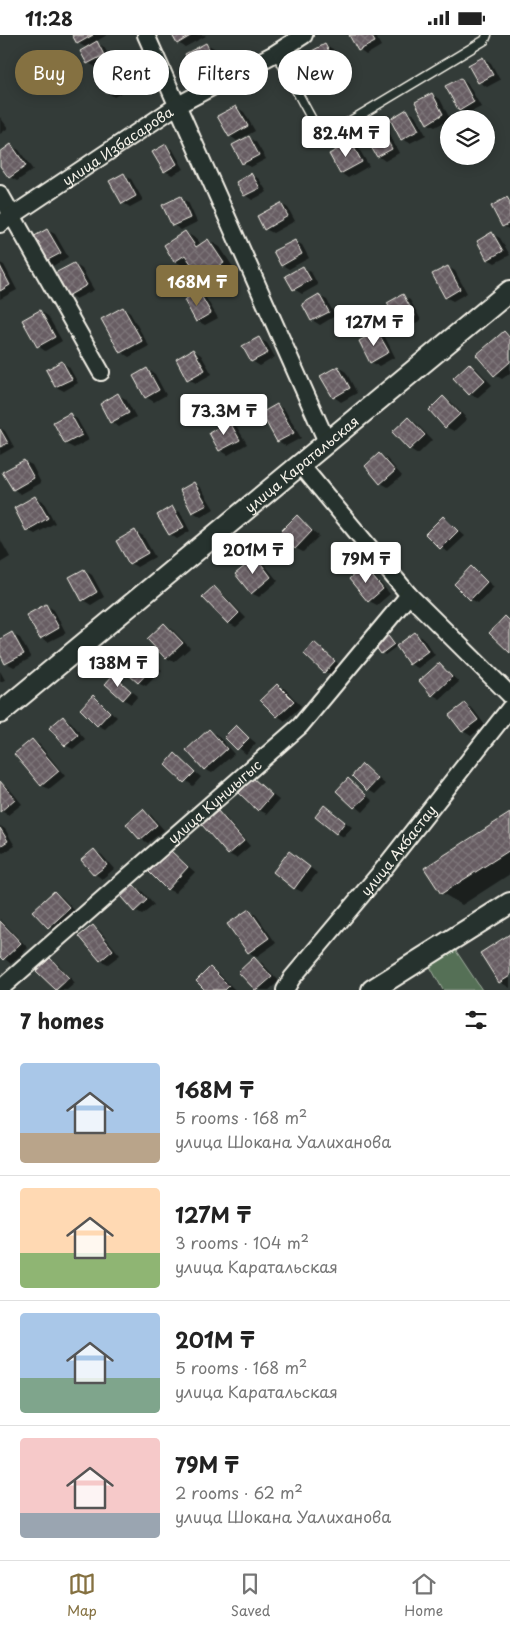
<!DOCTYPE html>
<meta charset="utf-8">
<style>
body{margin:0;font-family:"Playpen Sans",sans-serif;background:#f2f2f2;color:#222;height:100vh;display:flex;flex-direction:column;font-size:19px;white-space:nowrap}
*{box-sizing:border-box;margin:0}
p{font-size:16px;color:#767676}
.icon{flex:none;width:28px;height:28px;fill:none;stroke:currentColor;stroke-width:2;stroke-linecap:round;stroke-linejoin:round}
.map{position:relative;height:955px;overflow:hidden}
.sheet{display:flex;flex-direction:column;background:#fff;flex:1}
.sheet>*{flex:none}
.top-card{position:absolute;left:15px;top:15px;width:480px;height:45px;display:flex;gap:10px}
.buttons{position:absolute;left:440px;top:75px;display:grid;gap:10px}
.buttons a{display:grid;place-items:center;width:55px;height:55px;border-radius:50%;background:#fff;box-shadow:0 2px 12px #0003;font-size:25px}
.price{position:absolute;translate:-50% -42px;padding:0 11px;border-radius:5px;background:#fff;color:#222;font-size:16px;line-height:32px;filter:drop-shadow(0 1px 2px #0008)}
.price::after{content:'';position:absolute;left:50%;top:30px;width:15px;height:11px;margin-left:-8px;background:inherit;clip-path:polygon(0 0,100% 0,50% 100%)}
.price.on{background:#857141;color:#fff}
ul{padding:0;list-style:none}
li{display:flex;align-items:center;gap:15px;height:125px;padding:0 20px}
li+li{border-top:1px solid #e0e0e0}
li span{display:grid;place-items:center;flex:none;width:140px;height:100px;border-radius:5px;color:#555}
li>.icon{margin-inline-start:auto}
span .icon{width:60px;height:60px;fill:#fffc;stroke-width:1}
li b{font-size:21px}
h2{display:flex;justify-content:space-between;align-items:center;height:60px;padding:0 20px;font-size:21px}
.tag{padding:0 18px;border-radius:22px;background:#fff;box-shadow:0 2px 12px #0003;font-size:18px;line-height:45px}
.tag.on{background:#857141;color:#fff}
.status{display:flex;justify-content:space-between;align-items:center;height:35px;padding:0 25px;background:#fff;direction:ltr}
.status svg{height:14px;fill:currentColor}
.menu{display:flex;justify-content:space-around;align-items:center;height:70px;border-top:1px solid #e0e0e0;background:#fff;font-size:14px;color:#767676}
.menu a{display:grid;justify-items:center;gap:2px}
.menu .on{color:#857141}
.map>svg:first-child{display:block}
.green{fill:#547057;stroke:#a4b0a0}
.shadow{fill:#0007}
.building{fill:url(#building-cross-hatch);stroke:#f4f1e8}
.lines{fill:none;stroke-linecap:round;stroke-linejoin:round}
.service-casing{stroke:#f4f1e8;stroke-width:11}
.minor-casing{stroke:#f4f1e8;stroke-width:20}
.tertiary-casing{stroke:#f4f1e8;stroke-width:24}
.service{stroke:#26332d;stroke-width:8}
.minor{stroke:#26332d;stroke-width:16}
.tertiary{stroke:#26332d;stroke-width:20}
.labels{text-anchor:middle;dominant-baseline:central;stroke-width:4;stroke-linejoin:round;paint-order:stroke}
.street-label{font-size:14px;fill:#f4f1e8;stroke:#26332d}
</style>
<div class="status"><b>11:28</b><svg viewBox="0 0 49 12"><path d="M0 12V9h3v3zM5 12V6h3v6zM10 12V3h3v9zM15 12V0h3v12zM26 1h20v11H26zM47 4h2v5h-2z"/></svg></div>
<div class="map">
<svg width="510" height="955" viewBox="0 0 510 955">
<defs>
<pattern id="building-cross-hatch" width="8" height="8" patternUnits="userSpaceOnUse" patternTransform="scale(1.25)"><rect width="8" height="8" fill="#675d63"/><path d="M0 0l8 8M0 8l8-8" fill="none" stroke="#7d7579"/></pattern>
</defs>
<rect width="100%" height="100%" fill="#333b38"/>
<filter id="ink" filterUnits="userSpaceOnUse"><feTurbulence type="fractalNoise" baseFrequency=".02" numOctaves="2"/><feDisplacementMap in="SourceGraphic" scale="10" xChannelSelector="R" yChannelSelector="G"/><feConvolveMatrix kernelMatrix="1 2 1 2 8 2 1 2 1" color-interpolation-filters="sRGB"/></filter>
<g filter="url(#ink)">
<!-- green -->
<path class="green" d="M452,910L482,955H443L427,926Z"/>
<!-- shadow -->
<path class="shadow" d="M74,0H107L95,7L104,12L111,24L96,32L88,28L87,13L78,8Z
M173,0H205L206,1L185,12L178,8Z
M351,0H375L381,11L366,20L359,15Z
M206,9L214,13L223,31L204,42L196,38L186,20Z
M325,10L333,14L342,31L326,39L319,35Z
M483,23L491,28L500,45L487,52L479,47L470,30Z
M108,35L115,39L125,56L114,62L107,57Z
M461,44L468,49L481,72L467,79L459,75Z
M432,59L440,64L450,84L435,92L427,88Z
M236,72L244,77L255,96L237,106L230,101Z
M407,76L415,80L426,100L410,108L402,104Z
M0,82L8,93L0,99Z
M381,95L389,99L399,118L385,126L378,121Z
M249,102L256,107L266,124L251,132L243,128Z
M351,108L358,112L369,131L348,143L341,138Z
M11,111L19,115L33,135L17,146L10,142L0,128V118Z
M166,111L173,115L184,134L172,140L165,136Z
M251,139L259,144L267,157L252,165L245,160Z
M124,140L131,144L143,165L130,172L123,168Z
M180,163L188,167L197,187L181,195L173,190Z
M507,163L510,165V195L503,191Z
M281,169L288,173L295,186L273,198L265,194Z
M47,195L55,199L68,222L53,231L45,226Z
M186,198L197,204L201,210L208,205L220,212L235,235L213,249L202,242L193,229L187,233L175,226Z
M492,199L500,203L510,220L495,228L488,224Z
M295,206L302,210L309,223L289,234L282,230Z
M0,228L4,230L17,255L0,264Z
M74,229L82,234L94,255L76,264L69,260Z
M303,232L311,237L318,250L302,259L294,254Z
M448,232L455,236L467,258L453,266L445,262Z
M199,258L206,263L218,283L205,290L197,286Z
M319,261L327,265L335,281L320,290L312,285Z
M403,261L410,265L421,285L407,293L399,289L388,269Z
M123,273L130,278L149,311L129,322L121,317L103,284Z
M40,276L48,281L62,306L45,316L38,311Z
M377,298L385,302L395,322L379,331L371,327Z
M504,298L510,301V338L502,344L495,340Z
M259,304L267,308L275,322L260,331L252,326Z
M193,315L201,320L212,339L196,348L188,344Z
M62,327L69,332L78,348L64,356L56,352L47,336Z
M470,329L477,334L492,350L477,363L470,359Z
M338,332L346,337L357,358L341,367L334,362Z
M147,334L155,339L166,360L154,367L146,362Z
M118,360L126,364L136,382L119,392L111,387Z
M443,363L451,367L467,384L454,396L446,392Z
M277,370L285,375L301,403L286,411L278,406L263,378Z
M70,379L77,384L89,405L74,413L66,409L55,388Z
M408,384L416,388L432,405L418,419L410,414L394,397Z
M229,388L237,392L247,409L228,420L220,415L211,398Z
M0,393L5,396L14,412L0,420Z
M380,419L387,424L402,441L388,452L381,448Z
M24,426L32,430L41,448L21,459L13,454Z
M194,448L201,453L214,474L201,482L193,477Z
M35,462L43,466L55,488L35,499L27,495Z
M172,473L180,477L190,496L177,504L170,499Z
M297,482L319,501L303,517L295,513Z
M443,482L465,501L448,517L441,513Z
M135,496L143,501L155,522L137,532L130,528Z
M0,504L10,522L0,528Z
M256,524L263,528L278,546L259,562L251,558Z
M471,532L494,552L478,568L471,564Z
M364,533L371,537L390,559L377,570L369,566Z
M84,535L92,540L104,562L91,570L83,565Z
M214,552L221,557L246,583L236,592L228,588Z
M46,570L54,575L66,598L48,607L41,603Z
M164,589L172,594L190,613L174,627L166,623Z
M12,599L20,603L31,623L14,632L6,628L0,617V605Z
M415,599L423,603L435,620L418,633L410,629Z
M386,600L397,611L385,620L382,618Z
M314,609L341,631L332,641L325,637Z
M140,617L162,635L146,651L138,647Z
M439,629L459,647L440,664L433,660Z
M0,636L5,645L0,647Z
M113,641L138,661L131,669L123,664Z
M277,650L285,654L301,671L285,686L278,681L262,665Z
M94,662L117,682L105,694L97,690Z
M465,669L473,674L485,690L471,701L463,696L451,680Z
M63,683L71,687L85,704L73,714L65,710Z
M236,692L256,708L246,719L226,702Z
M210,696L217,700L234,719L212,738L204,734Z
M32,705L40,710L65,741L49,754L41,750Z
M175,720L201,742L193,751L166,730Z
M363,731L385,749L375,759L368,755Z
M253,745L279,765L267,779L259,775Z
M348,745L373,766L363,777L338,756Z
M0,748L8,752L22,769L8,780L0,775Z
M325,772L352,792L344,802L336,798Z
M143,776L151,780L164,795L148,808L141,804Z
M218,778L225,782L250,811L236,823L229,819Z
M510,779V839L462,870L442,858Z
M0,791L5,794L15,811L3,818L0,816Z
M94,816L102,820L114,834L102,844L95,839Z
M170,816L195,837L175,858L167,854Z
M297,822L317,838L302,857L294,853Z
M135,852L142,856L154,870L142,880L135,876Z
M54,857L62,862L77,878L56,897L48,892Z
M249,876L256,880L276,908L256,922L249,917Z
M0,884L28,913L11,929L0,920Z
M93,891L100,896L120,920L108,929L100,925Z
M510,901V953L500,947Z
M254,924L262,928L279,946L269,955H256Z
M50,925L58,929L75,948L67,955H55L38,936Z
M210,934L218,938L235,955H207Z"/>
<!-- building -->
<path class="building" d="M72,0H93L77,9Z
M172,0H192L177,9Z
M349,0H371L375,7L358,16Z
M97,6L104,20L87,29L80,16Z
M206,8L216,27L195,38L185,19Z
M325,9L335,27L318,36L308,18Z
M483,22L493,40L478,48L468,30Z
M108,33L118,51L106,58L96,40Z
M461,43L474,67L459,76L445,51Z
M432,58L443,79L427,89L415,67Z
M236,71L248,91L229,102L217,81Z
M407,74L419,95L401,105L390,84Z
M381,93L392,114L377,122L365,102Z
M249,101L259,120L242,129L232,110Z
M351,107L362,127L340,139L329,119Z
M11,109L26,131L9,143L0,131V117Z
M166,109L177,129L164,137L152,117Z
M124,138L136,161L122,169L109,146Z
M251,138L260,153L244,161L236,147Z
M181,161L190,183L172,191L162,170Z
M507,162L510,167V188L502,192L491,171Z
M281,168L288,181L264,195L257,181Z
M47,194L61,218L44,227L31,203Z
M185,196L196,212L208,204L224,228L201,243L185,220L174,227L164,210Z
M492,197L503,216L487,225L477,206Z
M295,205L302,219L281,231L273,216Z
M74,228L87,250L68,261L55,238Z
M0,231L10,250L0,256Z
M303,231L311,245L293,255L285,241Z
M448,231L460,254L445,263L432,239Z
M199,257L211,278L196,287L184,265Z
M319,259L329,277L311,286L302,269Z
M403,259L415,281L398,289L387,268Z
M123,272L142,306L120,318L101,284Z
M40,275L55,302L37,312L22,285Z
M377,296L389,317L370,328L359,306Z
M504,296L510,303V327L494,341L476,320Z
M259,302L268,318L251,327L242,311Z
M193,314L205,335L187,345L176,324Z
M62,326L72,344L55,352L46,335Z
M469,328L485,345L469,360L453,343Z
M338,331L350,353L333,363L320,341Z
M147,333L159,355L145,363L133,341Z
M118,358L129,378L110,388L100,369Z
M443,361L460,379L445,393L429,375Z
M277,369L294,398L277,407L261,378Z
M70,378L82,400L65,409L53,387Z
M408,382L425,400L409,415L392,397Z
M229,386L240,405L219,416L209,398Z
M0,394L8,408L0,412Z
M379,418L395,436L380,449L365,431Z
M24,425L34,443L13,455L2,437Z
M194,447L207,470L192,478L180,455Z
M35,461L48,483L26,496L14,473Z
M172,471L184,492L169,500L157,480Z
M297,480L312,496L295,514L279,498Z
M443,481L458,496L440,514L425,499Z
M135,495L148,518L129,529L116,506Z
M256,522L271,542L251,559L235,539Z
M364,531L383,554L368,567L349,544Z
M471,531L487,547L470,565L454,549Z
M84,534L97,557L82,566L69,542Z
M214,551L239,578L228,589L202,562Z
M46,569L59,593L40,604L26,580Z
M505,581L510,586V618L489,598Z
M164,588L183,608L166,624L147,604Z
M12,597L24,619L5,629L0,619V604Z
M415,597L428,616L409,630L396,611Z
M386,598L394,609L381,619L373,608Z
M314,607L335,626L324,638L304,619Z
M140,615L155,630L138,648L122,634Z
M439,628L452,642L432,661L419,646Z
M113,640L131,656L123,665L105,649Z
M277,649L294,666L277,682L260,665Z
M93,660L110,677L97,691L80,674Z
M465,668L478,685L462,697L449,680Z
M63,681L78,700L65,711L49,693Z
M236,690L249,703L237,715L224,702Z
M209,694L227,714L204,735L186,715Z
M32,704L59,736L41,751L14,719Z
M175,718L195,737L184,748L165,730Z
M362,729L378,744L367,756L352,741Z
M253,743L272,760L258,776L239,758Z
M348,743L367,761L354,773L336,756Z
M0,746L15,764L0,777Z
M324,770L345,787L336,799L315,782Z
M143,774L157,790L140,805L126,789Z
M218,776L244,806L228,820L202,790Z
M510,778V815L441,859L424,833Z
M0,793L8,806L0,811Z
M94,814L107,830L94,840L81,825Z
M170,815L188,832L167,855L149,837Z
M289,816L310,832L294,854L273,837Z
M134,850L147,865L134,877L121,862Z
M54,856L70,873L48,893L32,876Z
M249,874L269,903L248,918L227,889Z
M0,886L21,908L3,925L0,922Z
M93,890L113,915L100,926L79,901Z
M510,899V941L499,948L480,918Z
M254,922L272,942L257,955H255L238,937Z
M50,923L69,943L56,955L36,936Z
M210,932L229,951L225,955H205L196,946Z"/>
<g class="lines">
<defs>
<path id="service" d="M276,18L322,103L485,5L487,0"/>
<g id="minor">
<path d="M146,0L327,407"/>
<path d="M0,159L101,337"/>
<path id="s1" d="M0,189L178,70L276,18L304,0"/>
<path d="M300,429L409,560L510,660"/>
<path id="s2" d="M0,954L300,691L409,560"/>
<path id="s3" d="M285,955L292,943L381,837L510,673"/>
</g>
<g id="tertiary">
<path id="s4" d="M0,678L510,256"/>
<path d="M372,955L510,868"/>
</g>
</defs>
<!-- service casing -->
<use href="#service" class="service-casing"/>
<!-- minor casing -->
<use href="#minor" class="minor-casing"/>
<!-- tertiary casing -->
<use href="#tertiary" class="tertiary-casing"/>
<!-- service -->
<use href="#service" class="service"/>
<!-- minor -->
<use href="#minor" class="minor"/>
<!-- tertiary -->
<use href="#tertiary" class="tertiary"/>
</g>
</g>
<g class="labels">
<!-- street labels -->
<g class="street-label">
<text stroke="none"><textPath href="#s1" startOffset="141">улица Избасарова</textPath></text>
<text stroke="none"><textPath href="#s4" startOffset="391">улица Каратальская</textPath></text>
<text stroke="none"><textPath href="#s2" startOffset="285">улица Куншыгыс</textPath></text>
<text stroke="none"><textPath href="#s3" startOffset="180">улица Акбастау</textPath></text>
</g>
</g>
</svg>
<div class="buttons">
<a><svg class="icon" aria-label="layers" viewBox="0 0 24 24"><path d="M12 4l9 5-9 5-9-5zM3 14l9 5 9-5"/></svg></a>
</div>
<b class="price" style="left:346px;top:123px">82.4M ₸</b>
<b class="price on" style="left:197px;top:272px">168M ₸</b>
<b class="price" style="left:374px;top:312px">127M ₸</b>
<b class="price" style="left:224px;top:401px">73.3M ₸</b>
<b class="price" style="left:253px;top:540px">201M ₸</b>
<b class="price" style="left:366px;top:549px">79M ₸</b>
<b class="price" style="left:118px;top:653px">138M ₸</b>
<div class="top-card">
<a class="tag on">Buy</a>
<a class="tag">Rent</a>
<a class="tag">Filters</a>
<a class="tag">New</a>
</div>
</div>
<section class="sheet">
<h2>7 homes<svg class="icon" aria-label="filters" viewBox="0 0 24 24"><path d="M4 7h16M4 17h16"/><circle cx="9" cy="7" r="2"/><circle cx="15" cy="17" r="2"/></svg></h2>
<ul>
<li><span style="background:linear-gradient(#a9c7e8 70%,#b9a48a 0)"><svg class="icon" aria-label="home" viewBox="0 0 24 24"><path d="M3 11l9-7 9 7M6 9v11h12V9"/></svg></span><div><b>168M ₸</b><p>5 rooms · 168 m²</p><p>улица Шокана Уалиханова</p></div></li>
<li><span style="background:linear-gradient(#ffd9b3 65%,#8fb573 0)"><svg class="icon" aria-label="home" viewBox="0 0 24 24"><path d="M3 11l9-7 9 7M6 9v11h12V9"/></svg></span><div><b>127M ₸</b><p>3 rooms · 104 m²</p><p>улица Каратальская</p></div></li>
<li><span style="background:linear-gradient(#a9c7e8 65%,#7fa58c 0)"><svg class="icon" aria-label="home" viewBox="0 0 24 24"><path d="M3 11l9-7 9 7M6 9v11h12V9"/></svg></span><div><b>201M ₸</b><p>5 rooms · 168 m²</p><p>улица Каратальская</p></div></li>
<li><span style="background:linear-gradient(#f6c9c9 75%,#9aa5b1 0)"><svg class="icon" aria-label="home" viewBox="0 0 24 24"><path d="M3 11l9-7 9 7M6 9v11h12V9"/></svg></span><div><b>79M ₸</b><p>2 rooms · 62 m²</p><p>улица Шокана Уалиханова</p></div></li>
</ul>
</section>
<nav class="menu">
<a class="on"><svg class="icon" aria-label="map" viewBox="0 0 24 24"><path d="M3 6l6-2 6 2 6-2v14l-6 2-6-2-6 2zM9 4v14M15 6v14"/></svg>Map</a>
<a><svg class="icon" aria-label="saved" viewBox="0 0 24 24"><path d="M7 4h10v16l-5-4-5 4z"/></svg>Saved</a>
<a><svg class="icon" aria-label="home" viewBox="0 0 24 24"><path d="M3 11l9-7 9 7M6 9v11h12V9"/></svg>Home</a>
</nav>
